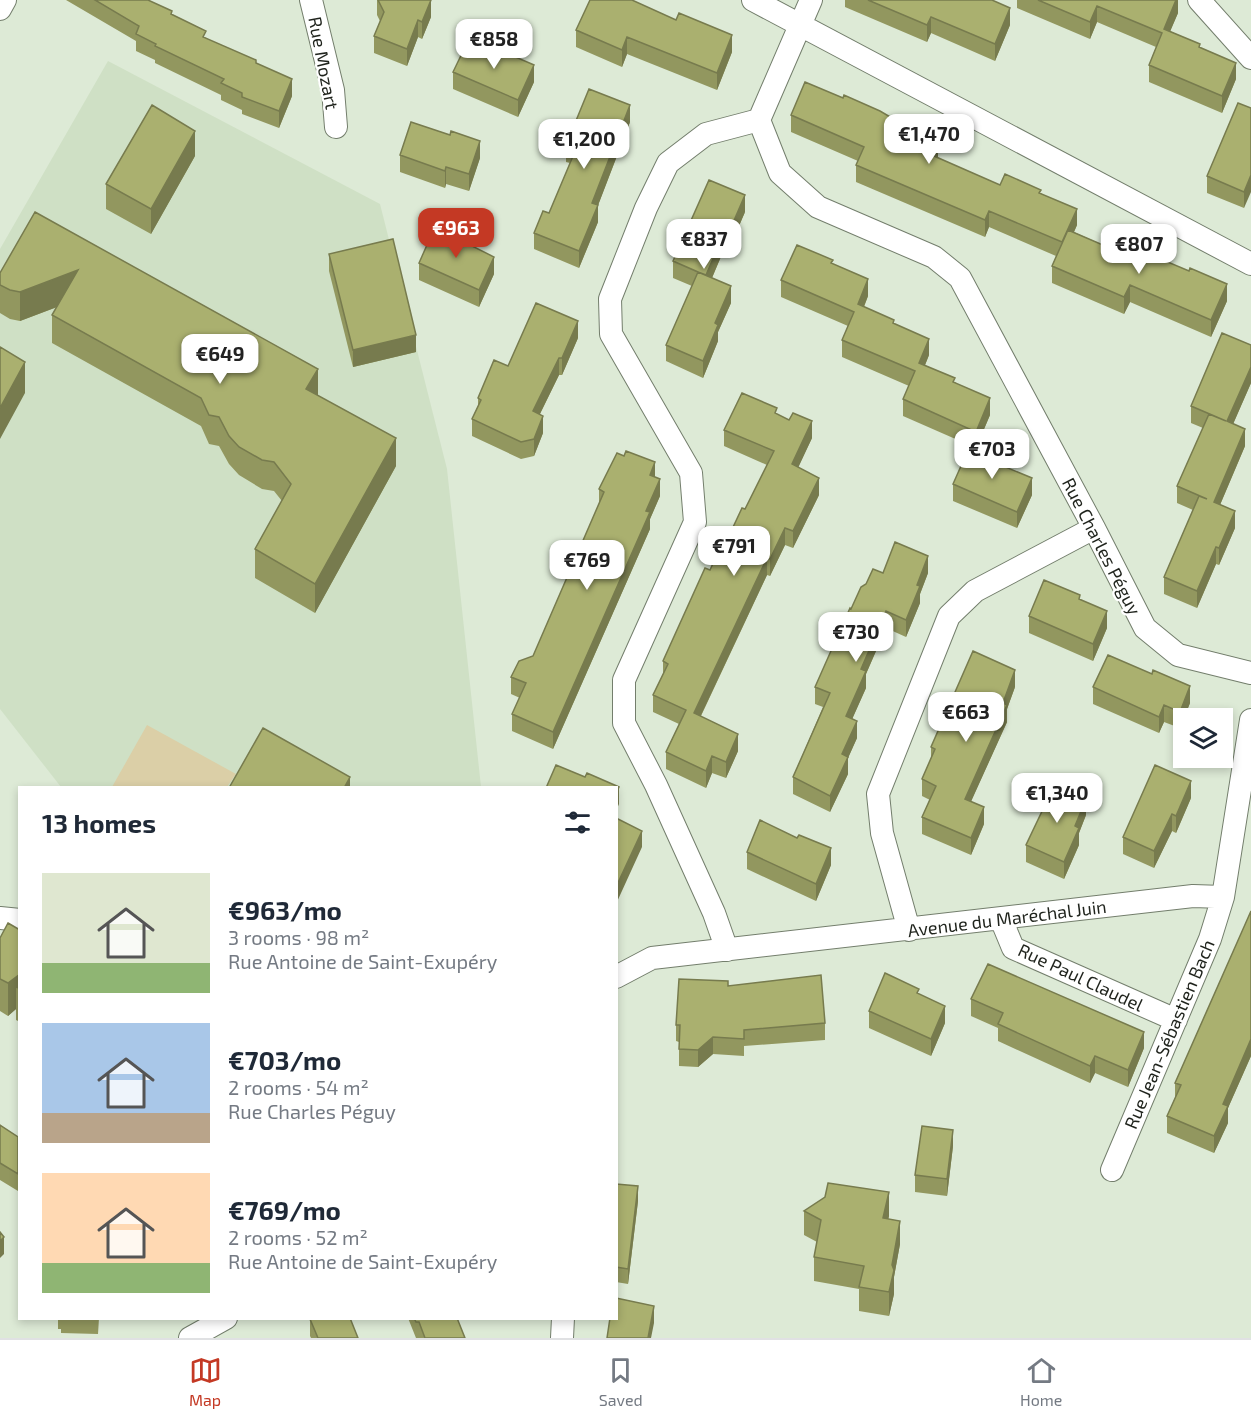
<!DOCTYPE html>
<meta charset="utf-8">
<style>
body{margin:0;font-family:"Exo 2",sans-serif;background:#f2f2f3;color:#1f2937;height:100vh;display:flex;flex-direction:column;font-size:22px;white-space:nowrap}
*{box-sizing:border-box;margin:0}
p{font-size:20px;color:#747a83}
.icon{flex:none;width:33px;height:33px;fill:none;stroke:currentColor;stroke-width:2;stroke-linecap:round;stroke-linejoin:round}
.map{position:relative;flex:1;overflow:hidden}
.drawer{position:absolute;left:18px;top:786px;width:600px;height:534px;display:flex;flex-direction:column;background:#fff;border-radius:0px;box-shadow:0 3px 9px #0003}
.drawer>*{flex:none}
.buttons{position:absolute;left:1173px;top:708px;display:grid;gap:12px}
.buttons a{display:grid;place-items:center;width:60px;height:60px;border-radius:0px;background:#fff;box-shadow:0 3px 9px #0003;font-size:30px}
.price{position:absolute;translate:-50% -51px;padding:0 14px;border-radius:12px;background:#fff;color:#222;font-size:20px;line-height:39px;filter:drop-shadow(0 2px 3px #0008)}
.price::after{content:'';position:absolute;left:50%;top:36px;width:18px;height:14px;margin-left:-9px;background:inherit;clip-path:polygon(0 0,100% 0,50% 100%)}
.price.on{background:#c43924;color:#fff}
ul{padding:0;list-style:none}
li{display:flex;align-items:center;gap:18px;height:150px;padding:0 24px}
li span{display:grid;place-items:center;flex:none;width:168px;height:120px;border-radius:0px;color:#555}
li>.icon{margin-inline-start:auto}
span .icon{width:72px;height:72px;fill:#fffc;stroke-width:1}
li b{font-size:26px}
h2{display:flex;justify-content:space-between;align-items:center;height:72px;padding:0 24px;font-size:26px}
.tabs{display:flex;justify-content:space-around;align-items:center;height:84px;border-top:2px solid #e0e1e3;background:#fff;font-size:16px;color:#747a83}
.tabs a{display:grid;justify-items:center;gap:3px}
.tabs .on{color:#c43924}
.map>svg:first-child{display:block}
.built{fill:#cfe0c5}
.green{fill:#dbcfa7}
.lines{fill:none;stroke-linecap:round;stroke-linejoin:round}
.minor-casing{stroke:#737e6c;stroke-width:24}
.minor{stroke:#fff;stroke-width:22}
.wall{fill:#92975f}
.shaded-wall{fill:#777b4e}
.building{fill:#aab06f;stroke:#777b4e;stroke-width:1.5}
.labels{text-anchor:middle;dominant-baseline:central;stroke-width:4.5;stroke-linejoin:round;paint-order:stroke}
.street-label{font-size:18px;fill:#1f231c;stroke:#fff}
</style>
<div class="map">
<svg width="1251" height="1338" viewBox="0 0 1251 1338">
<rect width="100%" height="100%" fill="#ddead6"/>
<!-- built -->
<path class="built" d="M108,61L380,204L447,469L481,787H61L0,709V249Z"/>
<!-- green -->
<path class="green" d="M147,725L236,774L227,787H112Z"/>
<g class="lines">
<defs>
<path id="minor" d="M311,0L333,90L336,127
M753,0L1251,264
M1199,0L1251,58
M0,9L5,0
M759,120L780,173L818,207L934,257L960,278L1094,528L1145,628L1178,655L1251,673
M0,918L20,920
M1001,919L1013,948L1176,1020
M909,930L882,833L878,794L949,616L975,591L1094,528
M727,950L714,913L656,785L624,723V680L695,522L691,473L611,334L610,299L646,208L668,163L706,134L759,120L811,0
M616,977L652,958L1193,896L1223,897
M1112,1170L1210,939L1223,897L1251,720
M190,1338L226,1318
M562,1338L563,1318"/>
</defs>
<!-- minor casing -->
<use href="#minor" class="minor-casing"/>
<!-- minor -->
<use href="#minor" class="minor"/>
</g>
<!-- wall -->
<path class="wall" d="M66,0H148L172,15L206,38L256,63L292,96L279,128L242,114V110L221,100V95L155,63V60L136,51V41Z
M377,0H431V17L422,39L418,37L407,66L374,53V36L380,21L377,15Z
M845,0H992L1010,25L995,61L931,33L927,42L845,7Z
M1017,0H1178V13L1170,31L1200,47L1236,79L1222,113L1149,82V65L1156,47L1097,22L1090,39L1017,8Z
M576,30L732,52L717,90L627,54L622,67L576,47Z
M453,72L534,82L518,117L453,89Z
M1251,108L1244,208L1207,193V176Z
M791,115L938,158L1000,185L1041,193L1077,225L1074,232L1227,301L1211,337L1130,302L1124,314L1052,283V266L1056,256L989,227L985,237L856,182V165L858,161L791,132Z
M630,122L598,205V222L579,268L534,249V233L549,213L570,163L566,162V145Z
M450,135L480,158L469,191L446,184L445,188L400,172V155Z
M195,156L151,234L106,209V184Z
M745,212L729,249L725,247L712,278L731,303L718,332V341L703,378L666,361V345L692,286L673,278V261Z
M472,246L494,274L479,307L419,280V263Z
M329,254L416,352L353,367L329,271Z
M833,264L868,296L864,307L894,323L929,355L925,365L955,382L990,415L976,448L903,416V399L909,386L842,357V340L848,326L781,297V280Z
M0,273L318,395L396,466L315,613L255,578V549L282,501L274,491L262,489L239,475L229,464L219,446L209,444L201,426L52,343V315L57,307L20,321L10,319L0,313Z
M578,338L562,375H559L540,414L543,433L534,456L521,459L472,436V419L478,406V398L508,366Z
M1251,345V383L1233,424L1245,446L1220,505L1235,528L1219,565L1216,564L1197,608L1164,594V577L1193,510L1177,503V486L1203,428L1191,423V406Z
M777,414L812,438L798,467L819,495L793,548L785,545L770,576L767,575L701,716L738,751L726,778L712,773L706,788L666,769V752L679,724L653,712V695L663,674V661L710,570L745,509L767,465L724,446V430Z
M1005,467L1032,495L1017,528L953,501V484Z
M655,477L660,496L650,519V529L553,749L512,731V714L520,698L511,694V677L533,656L599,505V489Z
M883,573H928L920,594V603L906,637L886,628L866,674V688L852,719L857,738L848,758V774L830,812L793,794V777L823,707L815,704V687L851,609L866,584Z
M1029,616L1107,628L1093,661L1029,633Z
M1152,674L1190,703L1180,728L1164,722L1159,733L1093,704V687Z
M1015,687L1007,709V722L971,801L984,824L971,855L922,834V817L930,800L922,796V779L931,759V747Z
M1191,798L1176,833L1172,831L1154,868L1123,854V837Z
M1086,815L1079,833V845L1064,879L1026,862V845Z
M747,852L831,865L816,901L747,869Z
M1251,911V1056L1228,1108V1123L1214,1153L1167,1133V1116L1175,1098V1083Z
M20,930V1022L16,1020V1009L8,1016L0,1011V938Z
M728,986L825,1023V1040L744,1046V1056L713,1054L698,1067L679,1066V1042L676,1041V1025Z
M919,994L945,1023L931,1056L869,1028V1011Z
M971,999L1144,1048L1128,1087L1095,1073L1090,1083L998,1041V1028L971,1016Z
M0,1125L18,1137V1191L0,1180Z
M953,1146L947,1196L915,1192V1175Z
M616,1184L638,1201L628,1284L616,1282Z
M804,1211L889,1216L888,1219L900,1244L894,1277V1294L889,1316L859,1311V1289L814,1281V1257L817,1242L804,1235Z
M58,1318H99L98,1334L61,1333V1329H58Z
M408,1318H457L465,1338H416Z
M310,1319L358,1338H311L310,1336Z"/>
<!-- shaded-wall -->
<path class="shaded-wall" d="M431,0V17L422,39V22Z
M1176,0H1178V13L1164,46V29Z
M1097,6V22L1090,39V22Z
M1010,8V25L995,61V44Z
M931,17V33L927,42V25Z
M418,20V37L407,66V49Z
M732,35V52L717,90V73Z
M627,37V54L622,67V50Z
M1236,63V79L1222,113V96Z
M534,65V82L518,117V100Z
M292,79V96L279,128V111Z
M630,105V122L594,216L598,205V222L579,268V251L592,203Z
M195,131V156L151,234V209Z
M480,141V158L469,191V174Z
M938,145V162L934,156Z
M446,167V184L445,188V171Z
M1251,175V192L1244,208V192Z
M745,195V212L729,249V232Z
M1077,209V225L1062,259V242Z
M989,211V227L985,237V220Z
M725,231V247L706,292V275Z
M494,257V274L479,307V290Z
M78,270V299L20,321V292Z
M868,279V296L858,321V304Z
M1227,284V301L1211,337V320Z
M1130,285V302L1124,314V297Z
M731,286V303L718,332V341L703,378V361L715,323Z
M578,321V338L562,375V358Z
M416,335V352L353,367V350Z
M929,339V355L919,380V363Z
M559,358V375L533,428V411Z
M25,362V393L0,439V408Z
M1251,367V383L1227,438V421Z
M318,369V397L306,389Z
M990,398V415L976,448V432Z
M543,416V433L534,456V439Z
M812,421V438L792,481V464Z
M1245,429V446L1214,519V502Z
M396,438V466L315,613V584Z
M655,462V479L650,475Z
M819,478V495L793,548V531Z
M1032,478V495L1017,528V512Z
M660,479V496L650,519V529L553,749V732Z
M1235,511V528L1219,565V548Z
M785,528V545L770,576V559Z
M1216,547V564L1197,608V591Z
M928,556V573L920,594V603L906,637V620L917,585Z
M767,558V575L694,730V713Z
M886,611V628L866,674V688L846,733V716L861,669Z
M1107,611V628L1093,661V644Z
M1015,670V687L1007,709V722L965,815V799Z
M1190,686V703L1180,728V712Z
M1164,705V722L1159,733V717Z
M857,721V738L848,758V774L830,812V796L842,754Z
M738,734V751L726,778V762Z
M712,756V773L706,788V771Z
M350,777V788H344Z
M1191,781V798L1176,833V816Z
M619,787V804L616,811V794Z
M1086,799V815L1079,833V845L1064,879V862L1075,826Z
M984,807V824L971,855V838Z
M1172,814V831L1154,868V851Z
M642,831V847L616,904V887Z
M831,848V865L816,901V884Z
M20,974V989L16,988V1009L8,1016V983Z
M945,1006V1023L931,1056V1039Z
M1144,1032V1048L1128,1087V1070Z
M713,1037V1054L698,1067V1050Z
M1251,1039V1056L1228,1108V1123L1214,1153V1136L1223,1104Z
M1095,1056V1073L1090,1083V1066Z
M953,1130V1146L947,1196V1179Z
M638,1186V1201L628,1284V1269Z
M889,1192V1216L883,1241V1218Z
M900,1221V1244L894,1277V1294L889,1316V1292L892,1265Z
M4,1237V1254L0,1258V1241Z
M654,1306V1323L651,1338H648Z"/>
<!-- building -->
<path class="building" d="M95,0H148L172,11L171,14L206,31L203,37L256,60V63L292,79L279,111L242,97V93L221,83L224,79L155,46L156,44L136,34L139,26Z
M378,0H431L422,22L418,20L407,49L374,36L384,12Z
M590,0H632L676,20L679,13L732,35L717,73L627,37L622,50L576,30Z
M868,0H992L1010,8L995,44L931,17L927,25Z
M1038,0H1176L1164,29L1200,44L1199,47L1236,63L1222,96L1149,65L1162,33L1097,6L1090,22Z
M468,41L496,53L497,49L534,65L518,100L453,72Z
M805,82L843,98L844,95L880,111L938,145L934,156L1000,185L1005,174L1041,190L1039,193L1077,209L1062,242L989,211L985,220L856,165L864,147L791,115Z
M589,89L630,105L592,203L598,205L579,251L534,233L543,211L549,213L576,149L566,145Z
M1238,103L1251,108V175L1244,192L1207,176Z
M152,105L195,131L151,209L106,184Z
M411,122L450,135L451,131L480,141L469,174L446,167L445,171L400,155Z
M709,180L745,195L729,232L725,231L706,275L698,272L731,286L715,323L718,325L703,361L666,345L698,272L673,261Z
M35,212L318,369L306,389L396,438L315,584L255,549L291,484L274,462L262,460L239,447L229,436L219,417L209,415L201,398L52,315L78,270L20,292L10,290L0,285V273Z
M435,227L472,244V246L494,257L479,290L419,263Z
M1068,230L1140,261L1144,252L1189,271L1190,268L1227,284L1211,320L1130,285L1124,297L1052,266Z
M393,239L416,335L353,350L329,254Z
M797,245L833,260L831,263L868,279L858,304L894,320L893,323L929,339L919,363L955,378L953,382L990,398L976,432L903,399L915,371L842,340L854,312L781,280Z
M536,303L578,321L562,358H559L533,411L543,416L534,439L521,442L472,419L481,400L478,398L494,360L508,366Z
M1222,333L1251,345V367L1227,421L1245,429L1214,502L1235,511L1219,548L1216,547L1197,591L1164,577L1199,496L1207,499L1177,486L1209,414L1226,421L1191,406Z
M0,347L25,362L0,408Z
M742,393L777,408L775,413L789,420L793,413L812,421L792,464L819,478L793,531L785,528L770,559L767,558L694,713L738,734L726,762L712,756L706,771L666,752L686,710L653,695L668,664L663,661L705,568L710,570L724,539L727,540L742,508L745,509L774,451L724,430Z
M969,448L1005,463L1003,466L1032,478L1017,512L953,484Z
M626,451L655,462L650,475L660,479L646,511L650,512L553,732L512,714L526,683L511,677L519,661L533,656L604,492L599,489L617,453L624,456Z
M895,542L928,556L917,585L920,586L906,620L886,611L861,669L866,671L846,716L857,721L842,754L848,757L830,796L793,777L830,693L815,687L850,608L851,609L861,587L866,584L873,569L883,573Z
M1044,580L1080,595L1079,599L1107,611L1093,644L1029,616Z
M973,651L1015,670L1003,703L1007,705L965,799L984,807L971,838L922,817L936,786L922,779L935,749L931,747Z
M1108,655L1152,674L1153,670L1190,686L1180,712L1164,705L1159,717L1093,687Z
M263,728L350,777L344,788H229Z
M556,765L585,777L587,773L619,787L616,794V788H546Z
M1155,765L1191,781L1176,816L1172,814L1154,851L1123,837Z
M1055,784L1086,799L1075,826L1079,828L1064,862L1026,845Z
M616,818L642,831L616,887Z
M760,820L797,838L799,835L831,848L816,884L747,852Z
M1251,911V1039L1223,1104L1228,1106L1214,1136L1167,1116L1181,1085L1175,1083Z
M8,923L20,930V974L8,983L0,979V938Z
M988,964L1144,1032L1128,1070L1095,1056L1090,1066L998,1024L1003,1013L971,999Z
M885,973L919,989L917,993L945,1006L931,1039L869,1011Z
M821,975L825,1023L744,1030V1039L713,1037L698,1050L679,1049L680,1025H676L679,979L728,981V986Z
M0,1125L18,1137V1174L0,1163Z
M922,1126L953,1130L947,1179L915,1175Z
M828,1183L889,1192L883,1218L900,1221L892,1265L894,1270L889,1292L859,1287L864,1266L814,1257L821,1220L804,1211L825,1197Z
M616,1184L638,1186L628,1269L616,1267Z
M0,1232L4,1237L0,1241Z
M616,1298L654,1306L648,1338H607L610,1318H616Z
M312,1318H350L358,1338H318L310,1319Z
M414,1318H457L465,1338H425L419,1322H416Z"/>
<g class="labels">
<!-- street labels -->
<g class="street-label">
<text transform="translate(324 63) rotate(79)">Rue Mozart</text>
<text transform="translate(1102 546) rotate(63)">Rue Charles Péguy</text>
<text transform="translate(1007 918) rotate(-7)">Avenue du Maréchal Juin</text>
<text transform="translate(1081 977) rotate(25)">Rue Paul Claudel</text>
<text transform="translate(1169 1034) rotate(-67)">Rue Jean-Sébastien Bach</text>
</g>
</g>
</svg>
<div class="buttons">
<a><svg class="icon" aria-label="layers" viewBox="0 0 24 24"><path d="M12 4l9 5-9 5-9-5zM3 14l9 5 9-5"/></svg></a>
</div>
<b class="price" style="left:494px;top:70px">€858</b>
<b class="price" style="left:929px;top:165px">€1,470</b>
<b class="price" style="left:584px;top:170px">€1,200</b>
<b class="price on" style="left:456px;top:259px">€963</b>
<b class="price" style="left:704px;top:270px">€837</b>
<b class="price" style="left:1139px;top:275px">€807</b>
<b class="price" style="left:220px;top:385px">€649</b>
<b class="price" style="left:992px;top:480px">€703</b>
<b class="price" style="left:734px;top:577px">€791</b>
<b class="price" style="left:587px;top:591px">€769</b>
<b class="price" style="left:856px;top:663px">€730</b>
<b class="price" style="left:966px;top:743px">€663</b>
<b class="price" style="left:1057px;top:824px">€1,340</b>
<section class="drawer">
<h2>13 homes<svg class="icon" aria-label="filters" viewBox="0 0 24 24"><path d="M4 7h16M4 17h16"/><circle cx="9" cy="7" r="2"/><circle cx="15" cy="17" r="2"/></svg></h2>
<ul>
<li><span style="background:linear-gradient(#dfe7d0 75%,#8fb573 0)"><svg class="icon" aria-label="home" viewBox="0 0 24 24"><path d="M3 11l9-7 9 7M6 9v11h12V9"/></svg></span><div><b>€963/mo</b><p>3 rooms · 98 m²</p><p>Rue Antoine de Saint-Exupéry</p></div></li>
<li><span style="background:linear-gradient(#a9c7e8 75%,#b9a48a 0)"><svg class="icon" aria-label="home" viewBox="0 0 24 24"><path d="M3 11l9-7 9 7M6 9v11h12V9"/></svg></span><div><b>€703/mo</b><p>2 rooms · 54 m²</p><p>Rue Charles Péguy</p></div></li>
<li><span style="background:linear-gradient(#ffd9b3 75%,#8fb573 0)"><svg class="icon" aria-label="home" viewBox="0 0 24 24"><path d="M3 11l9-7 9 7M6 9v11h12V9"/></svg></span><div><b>€769/mo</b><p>2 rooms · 52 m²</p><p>Rue Antoine de Saint-Exupéry</p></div></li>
</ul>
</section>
</div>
<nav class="tabs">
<a class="on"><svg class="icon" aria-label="map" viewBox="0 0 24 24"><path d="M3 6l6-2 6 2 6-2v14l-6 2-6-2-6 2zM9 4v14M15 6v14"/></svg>Map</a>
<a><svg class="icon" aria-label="saved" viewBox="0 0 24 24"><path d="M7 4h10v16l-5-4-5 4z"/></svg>Saved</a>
<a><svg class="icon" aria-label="home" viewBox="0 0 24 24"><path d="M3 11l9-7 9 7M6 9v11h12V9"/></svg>Home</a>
</nav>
